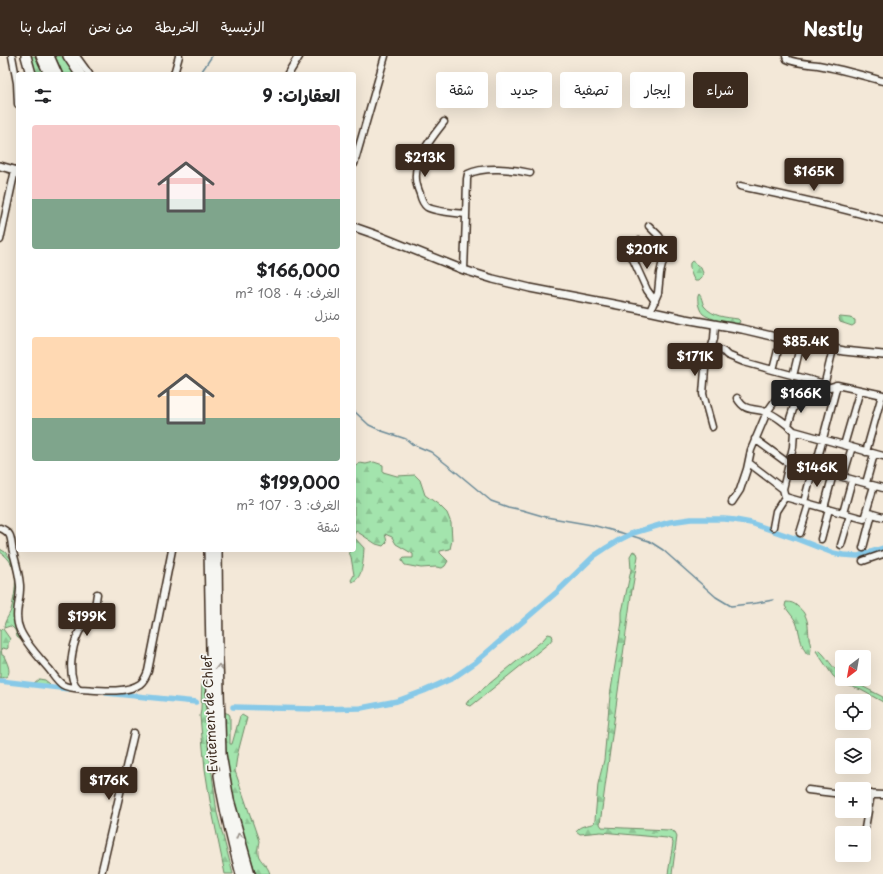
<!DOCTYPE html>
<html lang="ar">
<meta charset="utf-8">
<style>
body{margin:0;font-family:"Playpen Sans","Playpen Sans Arabic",sans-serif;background:#f6f6f6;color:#202124;direction:rtl;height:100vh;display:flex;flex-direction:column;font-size:15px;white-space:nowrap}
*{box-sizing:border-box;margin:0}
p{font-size:13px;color:#757577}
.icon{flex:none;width:22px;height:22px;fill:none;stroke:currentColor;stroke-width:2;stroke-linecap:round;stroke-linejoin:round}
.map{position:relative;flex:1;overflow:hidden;direction:ltr}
.panel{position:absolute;left:16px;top:16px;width:340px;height:480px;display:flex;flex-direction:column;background:#fff;border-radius:4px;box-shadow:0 4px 16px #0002;direction:rtl}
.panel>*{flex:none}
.banner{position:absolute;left:368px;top:16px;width:380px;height:36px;direction:rtl;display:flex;gap:8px}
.needle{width:26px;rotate:211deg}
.controls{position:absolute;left:835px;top:594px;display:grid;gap:8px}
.controls a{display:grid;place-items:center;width:36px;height:36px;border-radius:4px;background:#fff;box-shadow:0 4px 16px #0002;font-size:20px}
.price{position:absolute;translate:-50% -34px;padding:0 9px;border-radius:4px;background:#3b2a1e;color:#fff;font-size:13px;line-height:26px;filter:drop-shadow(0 1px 2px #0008)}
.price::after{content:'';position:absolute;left:50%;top:24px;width:12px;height:9px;margin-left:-6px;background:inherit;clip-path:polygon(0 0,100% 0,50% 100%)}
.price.selected{background:#222;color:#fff}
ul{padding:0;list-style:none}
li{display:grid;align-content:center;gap:8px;height:212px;padding:0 16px}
li span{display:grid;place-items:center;height:124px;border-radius:4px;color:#555}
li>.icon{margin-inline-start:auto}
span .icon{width:72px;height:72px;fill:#fffc;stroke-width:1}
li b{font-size:17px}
h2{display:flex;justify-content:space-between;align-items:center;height:48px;padding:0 16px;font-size:17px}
.chip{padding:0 14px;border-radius:4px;background:#fff;box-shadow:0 4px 16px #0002;font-size:14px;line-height:36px}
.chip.selected{background:#3b2a1e;color:#fff}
header{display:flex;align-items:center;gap:24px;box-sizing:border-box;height:56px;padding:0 20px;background:#3b2a1e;color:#fff}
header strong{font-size:19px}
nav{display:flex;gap:22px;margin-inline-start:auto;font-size:14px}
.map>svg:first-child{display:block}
.forest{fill:url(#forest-firs);stroke:#6f8766}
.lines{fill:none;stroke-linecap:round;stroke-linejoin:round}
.stream{stroke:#698997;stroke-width:1.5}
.canal{stroke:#87c9e8;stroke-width:5.5}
.minor-casing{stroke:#3b2a1e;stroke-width:9}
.major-casing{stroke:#3b2a1e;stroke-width:10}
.highway-casing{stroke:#3b2a1e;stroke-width:12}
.minor{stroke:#f6f6f2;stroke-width:6}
.major{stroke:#f6f6f2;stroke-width:7}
.highway{stroke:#f6f6f2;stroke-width:9}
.oneway{stroke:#989088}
.labels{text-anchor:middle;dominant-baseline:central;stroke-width:3.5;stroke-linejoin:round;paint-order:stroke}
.street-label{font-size:13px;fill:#3b2a1e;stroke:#f6f6f2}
</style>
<header>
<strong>Nestly</strong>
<nav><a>الرئيسية</a><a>الخريطة</a><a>من نحن</a><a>اتصل بنا</a></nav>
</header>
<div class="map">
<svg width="883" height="818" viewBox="0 0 883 818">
<defs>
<pattern id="forest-firs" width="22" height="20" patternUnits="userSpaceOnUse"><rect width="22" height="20" fill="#a3e4ad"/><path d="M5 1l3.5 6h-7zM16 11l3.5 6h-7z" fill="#8dc494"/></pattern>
</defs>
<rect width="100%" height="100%" fill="#f3e8d8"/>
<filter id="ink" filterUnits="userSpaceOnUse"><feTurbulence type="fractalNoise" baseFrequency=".025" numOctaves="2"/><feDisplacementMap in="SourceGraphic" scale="8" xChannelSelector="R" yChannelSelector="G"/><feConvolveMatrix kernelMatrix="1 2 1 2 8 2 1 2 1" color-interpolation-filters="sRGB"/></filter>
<g filter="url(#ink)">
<!-- forest -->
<path class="forest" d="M29,0H36L45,18H35Z
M55,0H64L76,18H63Z
M692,205L701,212L703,217L702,221L698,225H695C692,221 689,212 690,207Z
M699,238C702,241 702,246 704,250C713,261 725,261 738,263L740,265L739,267C732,269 709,263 703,258C700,255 699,251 698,247C698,243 697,241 699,238Z
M840,261L850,262L855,264V268L852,270L840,266L839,262Z
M374,406L383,409V416L397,420L415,419L420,424L425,439L439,449L447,457L451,467L452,484L450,493L440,495V497L448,505L445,510L442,512L436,511L421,512L405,509L402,505V503L405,502H413V498L396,488L392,481L385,478L387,486L383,490L376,488L356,475L354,479V411L360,407L366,408Z
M354,481L364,492C363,502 364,522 352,526L351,524L354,519L351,501L348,494H354Z
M0,493L5,496L12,504L18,530L15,550L23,583L21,584L17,581C16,576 15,572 10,570L4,572C4,565 9,560 11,554C16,534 21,509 0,496Z
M633,495L637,497L638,500L631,540L600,768L602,771L669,774L675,776L677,780L672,818H668L673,787L672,784L667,782L601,776L580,778L576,775C580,769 588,770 594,767L595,764L598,728L604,704L610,640L622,566V556L631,514L630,500Z
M786,546C791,546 794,547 797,550C809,559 808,570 809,582C810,588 812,592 810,598H807C800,589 800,576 796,566C793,560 788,556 785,550Z
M3,573L10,583L8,588V592L7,593L2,592L1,593L2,599L4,600C6,605 12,615 7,620C6,621 1,622 0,622V574Z
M548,578L552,579L553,582L549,587L471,650L467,649L466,648L468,645L543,584Z
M819,594C828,602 831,611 842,619V623H848L881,640L883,641V646L861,634L844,628L838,624L833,620L816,595Z
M39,623L45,624L50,628L49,629L35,628L34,627Z
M202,623H204L205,625L206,662L210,703L217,757L233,818H225L210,745L205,713L200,660L201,653Z
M224,656L229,658L230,660V688H232L240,660L242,659L247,662L237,700L235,715L259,785C258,790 257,796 259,801C263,808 268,810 270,818H256C246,787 234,756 229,723C225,701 225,679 224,656Z"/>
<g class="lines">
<!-- stream -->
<path class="stream" d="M200,18L212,0
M354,355L369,369L382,375L406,383L412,388L431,396L455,415L491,445L508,451L522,454L546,461L592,469L622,477L649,485L663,494L716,541L731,550L757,547L773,544"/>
<!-- canal -->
<path class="canal" d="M0,625L69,633
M106,637L196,646
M233,651L315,653L361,652L397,645L424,635L453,622L476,606L558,535L594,500L606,492L619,484L633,477L670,466L691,463H724L735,464L751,467L797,483L833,497L843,499L858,500L883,492"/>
<defs>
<path id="minor" d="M12,0L17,27L18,48
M76,0L89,18
M786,0L787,3C794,7 810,8 818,9C840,13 861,19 883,25
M174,18L179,0
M444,66C433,80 414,103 416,123C416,128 418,133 420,138C421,142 423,148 427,151C435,156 457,157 466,158
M354,108L385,0
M740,130C788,140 836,150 883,164
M649,170L659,180L662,185L665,197L660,217L658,237L650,255
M0,184L15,114
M639,185C638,191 632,195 632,201L647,234L655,245
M464,214L466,161L467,123L468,118C483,110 514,113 530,117
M712,290L724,296L727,299L744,306L773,314L825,328
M773,314L781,282
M793,320L801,287
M825,326L833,293
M804,339L809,324
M737,342C746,357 752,351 766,356C774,358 788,369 794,375L793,391L783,433L785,441L776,455L773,471
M788,369L797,341
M712,371L703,338L705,313L714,283L715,269
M794,375L883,400
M755,383L785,405L883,432
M844,389L860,334
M866,396L882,339
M749,407L783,433
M815,413L837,329H836
M843,421L852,391
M866,427L874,398
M785,441L864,463L874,430
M732,446L740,434L747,413L751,394L767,356L777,342L797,341L837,329L883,339
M804,446L813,412
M824,452L833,418
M843,457L852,424
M869,457L883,461
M0,472C14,477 10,485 13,496C16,507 19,517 20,529C21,544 13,559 20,574C26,588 39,601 49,613C53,618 57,625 63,629C68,632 75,632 81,633C98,634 125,638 140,628C145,624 146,620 148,615L172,494
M800,477L809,448
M821,483L829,453
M841,489L850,459
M863,492L872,458
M863,505L883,498
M78,632C66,621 72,590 79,576C83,568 90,562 94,553C96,548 96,543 97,538
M808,734L842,738
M864,738L883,739
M864,778L871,738
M101,818L134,677"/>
<path id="major" d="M288,18L299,0
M0,110L18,115
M354,171L374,178L464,214L493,223L530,232L639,253L685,263L742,273L801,287L844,295L883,299"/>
<path id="highway" d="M26,0L31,18
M41,0L49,18
M49,0L57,18
M68,0L80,18
M209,494L212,645L214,692L217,706
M217,494L218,604L221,698L229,744L250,818
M219,719C224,753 232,785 241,818"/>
</defs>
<!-- minor casing -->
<use href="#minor" class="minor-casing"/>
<!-- major casing -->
<use href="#major" class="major-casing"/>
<!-- highway casing -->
<use href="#highway" class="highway-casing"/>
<!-- minor -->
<use href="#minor" class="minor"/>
<!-- major -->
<use href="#major" class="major"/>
<!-- highway -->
<use href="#highway" class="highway"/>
</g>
<!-- one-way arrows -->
<defs><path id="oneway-chevron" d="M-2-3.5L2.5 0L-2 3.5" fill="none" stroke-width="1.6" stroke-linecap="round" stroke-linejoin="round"/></defs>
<g class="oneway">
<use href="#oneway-chevron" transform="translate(219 611) rotate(-91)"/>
<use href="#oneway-chevron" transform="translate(239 780) rotate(-106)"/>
</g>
</g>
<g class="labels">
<!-- street labels -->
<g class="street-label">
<text transform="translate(209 658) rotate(-93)">Evitement de Chlef</text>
</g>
</g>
</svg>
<div class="controls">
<a><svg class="needle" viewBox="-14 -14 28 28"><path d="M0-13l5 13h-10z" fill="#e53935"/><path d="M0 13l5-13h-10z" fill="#757577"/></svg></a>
<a><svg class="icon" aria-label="locate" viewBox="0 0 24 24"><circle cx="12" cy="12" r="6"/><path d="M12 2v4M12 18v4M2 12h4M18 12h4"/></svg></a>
<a><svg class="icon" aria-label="layers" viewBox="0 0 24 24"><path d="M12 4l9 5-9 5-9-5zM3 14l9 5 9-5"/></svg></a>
<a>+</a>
<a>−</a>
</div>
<b class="price" style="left:425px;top:122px">$213K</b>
<b class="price" style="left:814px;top:136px">$165K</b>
<b class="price" style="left:647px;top:214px">$201K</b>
<b class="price" style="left:806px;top:306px">$85.4K</b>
<b class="price" style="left:695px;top:321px">$171K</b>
<b class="price selected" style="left:801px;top:358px">$166K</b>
<b class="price" style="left:817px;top:432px">$146K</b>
<b class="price" style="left:87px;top:581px">$199K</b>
<b class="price" style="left:109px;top:745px">$176K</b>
<div class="banner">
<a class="chip selected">شراء</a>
<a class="chip">إيجار</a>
<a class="chip">تصفية</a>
<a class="chip">جديد</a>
<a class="chip">شقة</a>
</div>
<section class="panel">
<h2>العقارات: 9<svg class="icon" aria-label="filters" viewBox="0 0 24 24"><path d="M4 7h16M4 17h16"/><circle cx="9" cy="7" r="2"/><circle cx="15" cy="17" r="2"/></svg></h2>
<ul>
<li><span style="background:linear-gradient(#f6c9c9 60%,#7fa58c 0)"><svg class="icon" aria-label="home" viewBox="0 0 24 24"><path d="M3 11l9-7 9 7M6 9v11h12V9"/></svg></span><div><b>$166,000</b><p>الغرف: 4 · 108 m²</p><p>منزل</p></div></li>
<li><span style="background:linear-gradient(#ffd9b3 65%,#7fa58c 0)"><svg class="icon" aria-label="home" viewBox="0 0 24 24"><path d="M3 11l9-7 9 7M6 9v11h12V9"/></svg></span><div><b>$199,000</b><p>الغرف: 3 · 107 m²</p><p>شقة</p></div></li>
</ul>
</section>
</div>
